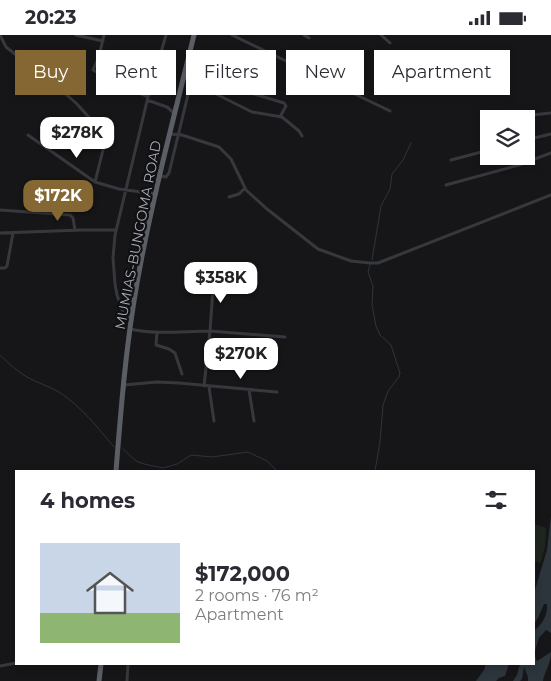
<!DOCTYPE html>
<meta charset="utf-8">
<style>
body{margin:0;font-family:Montserrat,sans-serif;background:#f2f2f3;color:#2b2b33;height:100vh;display:flex;flex-direction:column;font-size:19px;white-space:nowrap}
*{box-sizing:border-box;margin:0}
p{font-size:16px;color:#7c7c81}
.icon{flex:none;width:28px;height:28px;fill:none;stroke:currentColor;stroke-width:2;stroke-linecap:round;stroke-linejoin:round}
.map{position:relative;flex:1;overflow:hidden}
.drawer{position:absolute;left:15px;top:435px;width:520px;height:195px;display:flex;flex-direction:column;background:#fff;border-radius:0px;box-shadow:0 2px 8px #0003}
.drawer>*{flex:none}
.top-card{position:absolute;left:15px;top:15px;width:521px;height:45px;display:flex;gap:10px}
.fabs{position:absolute;left:480px;top:75px;display:grid;gap:10px}
.fabs a{display:grid;place-items:center;width:55px;height:55px;border-radius:0px;background:#fff;box-shadow:0 2px 8px #0003;font-size:25px}
.price{position:absolute;translate:-50% -42px;padding:0 11px;border-radius:10px;background:#fff;color:#222;font-size:16px;line-height:32px;filter:drop-shadow(0 1px 2px #0008)}
.price::after{content:'';position:absolute;left:50%;top:30px;width:15px;height:11px;margin-left:-8px;background:inherit;clip-path:polygon(0 0,100% 0,50% 100%)}
.price.selected{background:#856733;color:#fff}
ul{padding:0;list-style:none}
li{display:flex;align-items:center;gap:15px;height:125px;padding:0 25px}
li span{display:grid;place-items:center;flex:none;width:140px;height:100px;border-radius:0px;color:#555}
li>.icon{margin-inline-start:auto}
span .icon{width:60px;height:60px;fill:#fffc;stroke-width:1}
li b{font-size:21px}
h2{display:flex;justify-content:space-between;align-items:center;height:60px;padding:0 25px;font-size:21px}
.tag{padding:0 18px;border-radius:0px;background:#fff;box-shadow:0 2px 8px #0003;font-size:18px;line-height:45px}
.tag.selected{background:#856733;color:#fff}
.status{display:flex;justify-content:space-between;align-items:center;height:35px;padding:0 25px;background:#fff;direction:ltr}
.status svg{height:14px;fill:currentColor}
.map>svg:first-child{display:block}
.green{fill:#1e261f}
.water{fill:#2c353c}
.lines{fill:none;stroke-linecap:round;stroke-linejoin:round}
.stream{stroke:#2c353c;stroke-width:1}
.minor{stroke:#37383d;stroke-width:3}
.trunk{stroke:#5b5e65;stroke-width:5}
.labels{text-anchor:middle;dominant-baseline:central;stroke-width:4.5;stroke-linejoin:round;paint-order:stroke}
.street-label{font-size:14px;fill:#a8adb8;stroke:#111113}
</style>
<div class="status"><b>20:23</b><svg viewBox="0 0 49 12"><path d="M0 12V9h3v3zM5 12V6h3v6zM10 12V3h3v9zM15 12V0h3v12zM26 1h20v11H26zM47 4h2v5h-2z"/></svg></div>
<div class="map">
<svg width="551" height="646" viewBox="0 0 551 646">
<rect width="100%" height="100%" fill="#161618"/>
<!-- green -->
<path class="green" d="M534,489L546,493L545,511L541,527L540,528L534,526Z"/>
<!-- water -->
<path class="water" d="M551,482V598L546,595L539,603L534,619L537,626L551,617C551,629 545,635 543,646H528V642L524,632L522,644L520,646H513L517,640L520,629H534V595C542,591 548,579 547,569H544L538,583L534,589V558L547,515Z
M486,629H509L505,641L499,643L496,646H476L484,635Z"/>
<g class="lines">
<!-- stream -->
<path class="stream" d="M372,225L381,171L390,154L392,139L403,125L411,108
M370,230L368,237L373,251L372,270L376,291L380,300L391,310L400,338L399,342L388,356L383,370L380,407L375,436
M0,320C8,328 17,336 27,342C37,348 49,351 59,357C81,371 98,393 114,412
M123,414L136,426L144,429L163,433L177,429L191,420L212,422L248,417L267,426L277,436"/>
<!-- minor -->
<path class="minor" d="M0,0L6,12L59,53L77,69L104,99L105,107L95,147
M76,0L103,6
M104,0L99,21L93,35L112,46L148,62
M232,0L390,76
M304,0L309,3
M381,0L390,8
M186,32L224,45L235,51L254,59L284,68L286,71L280,82
M184,43L252,77L282,82L299,96L302,101
M147,65L167,72L175,79
M523,81L551,78
M170,99L182,100L219,112L231,124L246,155L267,174L318,214L351,226L370,228H378L551,160
M28,100L95,147L119,154L156,159
M526,105L551,99
M451,125L489,115
M160,141L166,142L169,138L194,35
M446,150L519,130L551,118
M229,162L239,159L244,154
M0,175L70,180L73,183L75,195
M0,198L82,195H116
M0,233H5L7,231L13,198
M214,239L210,296L285,302
M131,284L124,280L117,260L115,249L113,223L115,200L148,62L166,0
M130,294C156,300 184,296 210,296L204,351
M157,297L156,310L169,314L175,318L182,339
M124,350L157,347L179,348L277,357
M209,352L214,386
M249,355L254,386
M0,631L16,628
M127,646L128,629"/>
<!-- trunk -->
<path class="trunk" d="M116,436C121,373 126,310 137,248C152,164 174,82 194,0
M99,646L101,629"/>
</g>
<g class="labels">
<!-- street labels -->
<g class="street-label">
<text transform="translate(138 200) rotate(-79)">MUMIAS-BUNGOMA ROAD</text>
</g>
</g>
</svg>
<div class="fabs">
<a><svg class="icon" aria-label="layers" viewBox="0 0 24 24"><path d="M12 4l9 5-9 5-9-5zM3 14l9 5 9-5"/></svg></a>
</div>
<b class="price" style="left:77px;top:124px">$278K</b>
<b class="price selected" style="left:58px;top:187px">$172K</b>
<b class="price" style="left:221px;top:269px">$358K</b>
<b class="price" style="left:241px;top:345px">$270K</b>
<div class="top-card">
<a class="tag selected">Buy</a>
<a class="tag">Rent</a>
<a class="tag">Filters</a>
<a class="tag">New</a>
<a class="tag">Apartment</a>
</div>
<section class="drawer">
<h2>4 homes<svg class="icon" aria-label="filters" viewBox="0 0 24 24"><path d="M4 7h16M4 17h16"/><circle cx="9" cy="7" r="2"/><circle cx="15" cy="17" r="2"/></svg></h2>
<ul>
<li><span style="background:linear-gradient(#c9d6e8 70%,#8fb573 0)"><svg class="icon" aria-label="home" viewBox="0 0 24 24"><path d="M3 11l9-7 9 7M6 9v11h12V9"/></svg></span><div><b>$172,000</b><p>2 rooms · 76 m²</p><p>Apartment</p></div></li>
</ul>
</section>
</div>
